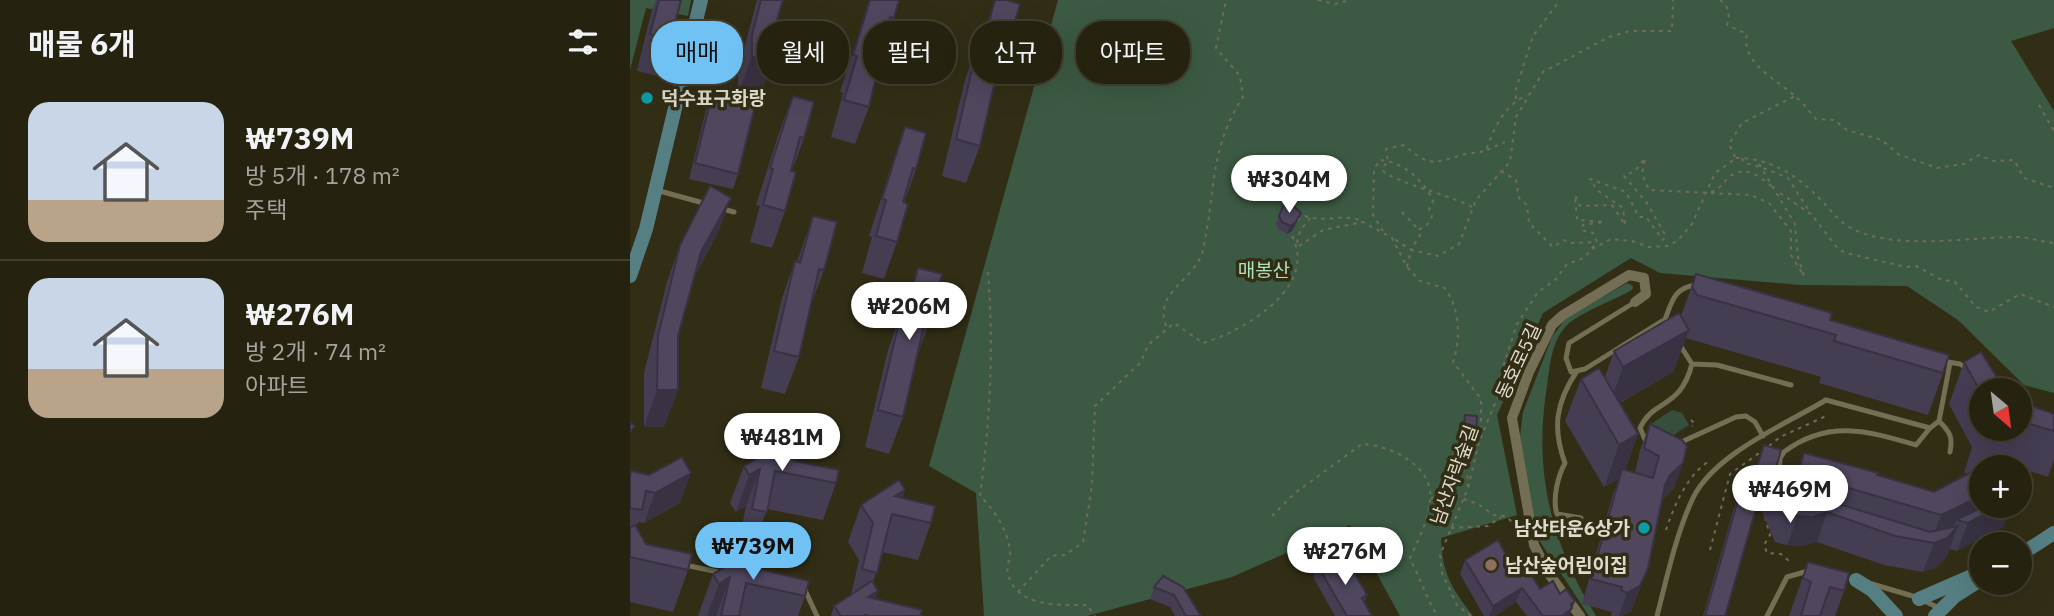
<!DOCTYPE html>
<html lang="ko">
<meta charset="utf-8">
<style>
body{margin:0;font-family:"IBM Plex Sans","Noto Sans KR",sans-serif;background:#322f1e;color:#f1f3f6;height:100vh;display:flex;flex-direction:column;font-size:26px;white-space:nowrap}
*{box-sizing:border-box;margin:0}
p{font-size:23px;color:#a4a49f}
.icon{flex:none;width:38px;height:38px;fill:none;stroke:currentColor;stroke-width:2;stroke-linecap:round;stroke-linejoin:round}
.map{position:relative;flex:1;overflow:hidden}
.sheet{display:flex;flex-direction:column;background:#262210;width:630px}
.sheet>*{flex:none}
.hud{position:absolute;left:21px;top:21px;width:665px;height:63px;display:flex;gap:14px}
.needle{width:46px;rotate:151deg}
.tools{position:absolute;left:1339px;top:378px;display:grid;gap:14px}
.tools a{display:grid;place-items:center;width:63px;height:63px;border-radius:50%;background:#262210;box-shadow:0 7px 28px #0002,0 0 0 2px #423f30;font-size:35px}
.price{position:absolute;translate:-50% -60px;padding:0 16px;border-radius:24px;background:#fff;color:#222;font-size:23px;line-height:46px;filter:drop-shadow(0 2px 4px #0008)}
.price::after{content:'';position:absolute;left:50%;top:42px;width:21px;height:16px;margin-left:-10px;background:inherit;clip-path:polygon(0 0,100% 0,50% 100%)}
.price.on{background:#70c1f4;color:#111}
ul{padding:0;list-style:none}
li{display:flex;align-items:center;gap:21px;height:175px;padding:0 28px}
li+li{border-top:2px solid #423f30}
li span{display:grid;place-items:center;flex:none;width:196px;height:140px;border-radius:21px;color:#555}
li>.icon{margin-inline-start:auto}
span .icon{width:84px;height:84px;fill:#fffc;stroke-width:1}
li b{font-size:30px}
h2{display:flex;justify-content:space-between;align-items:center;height:84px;padding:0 28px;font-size:30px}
.tag{padding:0 24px;border-radius:28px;background:#262210;box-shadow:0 7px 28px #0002,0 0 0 2px #423f30;font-size:24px;line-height:63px}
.tag.on{background:#70c1f4;color:#111}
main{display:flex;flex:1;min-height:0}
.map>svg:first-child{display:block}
.green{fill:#364e3b}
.forest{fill:#3c5a43}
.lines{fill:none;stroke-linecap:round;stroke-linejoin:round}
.path{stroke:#6f6c57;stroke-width:2;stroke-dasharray:3.5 5;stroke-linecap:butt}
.lane{stroke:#736e54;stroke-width:5}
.street{stroke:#736e54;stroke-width:10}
.secondary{stroke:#567f83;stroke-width:14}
.wall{fill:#453d52}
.shaded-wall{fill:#383242}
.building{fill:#50475f;stroke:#383242;stroke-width:2}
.culture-dot{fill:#0f9aa8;stroke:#322e16;stroke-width:2.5}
.education-dot{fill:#8d6e63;stroke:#322e16;stroke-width:2.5}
.labels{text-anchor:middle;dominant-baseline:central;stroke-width:7;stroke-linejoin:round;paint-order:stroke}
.poi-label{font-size:19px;font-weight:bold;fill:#dedbcd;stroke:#322e16;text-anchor:start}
.park-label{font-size:19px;fill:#ade4b9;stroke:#322e16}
.street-label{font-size:19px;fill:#dedbcd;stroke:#322e16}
</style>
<main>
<section class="sheet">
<h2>매물 6개<svg class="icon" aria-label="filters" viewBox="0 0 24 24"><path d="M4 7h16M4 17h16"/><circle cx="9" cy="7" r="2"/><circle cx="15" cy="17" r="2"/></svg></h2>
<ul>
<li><span style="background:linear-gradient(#c9d6e8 70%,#b9a48a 0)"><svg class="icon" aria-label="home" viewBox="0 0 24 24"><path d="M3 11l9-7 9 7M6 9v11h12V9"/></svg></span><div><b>₩739M</b><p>방 5개 · 178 m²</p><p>주택</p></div></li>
<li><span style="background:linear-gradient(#c9d6e8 65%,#b9a48a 0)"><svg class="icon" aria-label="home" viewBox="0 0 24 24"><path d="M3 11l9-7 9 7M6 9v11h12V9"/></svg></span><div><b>₩276M</b><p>방 2개 · 74 m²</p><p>아파트</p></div></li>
</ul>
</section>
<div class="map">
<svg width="1424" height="616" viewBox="0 0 1424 616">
<rect width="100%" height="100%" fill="#322e16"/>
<!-- green -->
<path class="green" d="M1042,410L1052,413L1059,425L1042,436L1019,432L1018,426Z"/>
<!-- forest -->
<path class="forest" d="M0,0H61L58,16L16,8L0,70Z
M428,0H1424V28L1381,41L1424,111V393L1394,385L1328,320L1277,286L1171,285L1030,273L1001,258L913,313L867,415L887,515L811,538C812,573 822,589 843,616H770L720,525L602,577L457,616H354L346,493L299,466Z
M997,283L1003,286L1002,290C986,299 947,314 936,326C921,343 920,365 917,386C903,471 921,543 966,616H959L905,534L890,436L893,412L922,337L936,318Z"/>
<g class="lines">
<!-- path -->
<path class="path" d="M688,0L705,4L720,0
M1090,0C1100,8 1100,13 1097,25L1117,34C1110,64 1150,81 1167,98C1174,104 1180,112 1186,119L1204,120L1217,130L1252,140L1268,154L1307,168L1334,164L1349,155L1363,161L1384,160L1394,178L1424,188
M886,99V89L903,36L930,0
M1409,105L1424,131
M857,150L875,142
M1105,157L1099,144L1112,123L1165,96
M1106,158C1140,158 1167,175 1190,199C1200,209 1209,222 1221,228C1263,251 1340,237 1387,237C1399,237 1411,242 1424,243
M1112,158L1114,163C1130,166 1144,172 1158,178L1181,214
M871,171L886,180L889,198L897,205L899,223L923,247L934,240L940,243L965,242
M1081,192C1090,189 1092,184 1098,178C1114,163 1131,177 1143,188
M1150,193L1182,215L1208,249L1216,253L1276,267L1286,266L1310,279L1325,282L1346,307L1359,312L1390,294L1424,307
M842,207C814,193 783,188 755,173L752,169L758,161L756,149L774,145C800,168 804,163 835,154C842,152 848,154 856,150C864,129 874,105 897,95
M772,212L788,229
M667,220L675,216C694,223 714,213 732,221
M753,231L743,215L744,169L750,160C773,162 794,180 803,201L799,209L802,216L797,225L788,230L790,235L781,250L763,238
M667,243L670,231L680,218
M669,246L693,230L733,222L762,238L777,267L790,281L815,288C830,309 831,338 823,362L851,399V437
M962,249L981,239L1002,241L1019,247L1038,246L1047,241L1062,224L1085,173L1105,159
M777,267L781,250L808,256L829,244L846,200L880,162L886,117L913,72L979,37L1000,31H1042L1043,0
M358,272C364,347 360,422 350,496C365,511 378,530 380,552C380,559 376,567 378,574C386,608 431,605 457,605L465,616
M536,326C524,293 561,282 572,254C586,196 578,150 613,97L610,76L586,48L596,0
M1061,420L1065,424L1062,426
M830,435L829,446L836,456L838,487
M830,446L841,447L848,443
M1139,446L1150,437L1196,416
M801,498L824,494C839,504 846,499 862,515L875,516L890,528
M642,516L665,493L732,444C760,445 805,466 800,501C798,521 788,541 780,558L803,609L809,616
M1135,517L1140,535L1134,545L1137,553L1151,554L1159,561
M821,528L858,526L871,517
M1036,530C1045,504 1056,477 1079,461
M1080,550L1100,474L1132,451
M388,592L421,556L435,555L453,542L462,485L465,406L511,362L518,345L544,323L573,343C616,330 690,286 661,234
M841,616L827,605L812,573L810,555L838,488L849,442L868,396L872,370L887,324L908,292L926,279L937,264L954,258L967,242L963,233L951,230L953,225L974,222L947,220L945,195L950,206L982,205L995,225L993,208L967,190L960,179L996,192L1009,217H1016L1033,240L1036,236L1017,203L994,176L1005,171L1015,158L1012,174L1019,190L1121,195L1139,203L1161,231V255L1174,276L1168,257L1165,224L1126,159"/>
<!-- lane -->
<path class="lane" d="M26,190L77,204
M89,208L104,212
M1005,302L939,343L936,358L941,372L955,369L1032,321L1038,324
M1034,322C1042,302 1043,288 1066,285
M1312,361L1330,364L1339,370
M1062,364L1087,365L1161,385
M947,371C926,402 922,428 935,463C928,476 922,499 927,514L951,518
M1309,421C1320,432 1323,437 1320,452
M1300,428L1309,421L1320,363
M1017,444L1010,428C1024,398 1050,410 1062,364L1048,342
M1047,444L1106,417L1116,416L1125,422L1133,436
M55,565L93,573
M1242,584L1286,597L1309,608
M171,589L175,590L187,616
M1027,616C1037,577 1046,534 1063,498C1084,454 1156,424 1196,400L1300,428L1286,445C1238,431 1198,419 1154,452L1150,458L1149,488
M1137,616L1157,577L1178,571"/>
<!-- street -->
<path class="street" d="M950,616L919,574L904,545L882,418L899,372L922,325L933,315L999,275L1014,278L1016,294L1005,302"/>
<!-- secondary -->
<path class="secondary" d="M0,276L16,229L71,0
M1390,555L1424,533
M1226,580L1242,590L1266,616
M1289,599L1351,572
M1305,616L1325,596L1347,582"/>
</g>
<!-- wall -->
<path class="wall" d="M26,0H51L41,39L28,76L7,71L21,13Z
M127,0H153L145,27L131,93H125L108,174L103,189L59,179L77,106L83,91L93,93L96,86L108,89V72Z
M239,0H269L264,18L252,52L239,107L225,144L201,137L213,93L210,92Z
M365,0L376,52L364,86L350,146L336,183L312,176L335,80L348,43H350Z
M163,96L174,138L162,171L155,211L142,248L120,242L130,206L126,205L149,133Z
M275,127L286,169L274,203L267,242L254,279L232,273L242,237L239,236L262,164Z
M101,198L87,235L64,277L48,336V390L34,427H14V373L37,282L50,245Z
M653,206L671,213L662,231L657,234L649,230L646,224Z
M183,216L194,270L181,305L169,357L155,394L131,388L152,298L165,261L167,262Z
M288,268L299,322L287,357L273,417L259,454L235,447L258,350L271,314H272Z
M1066,274L1200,320L1313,373L1298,415L1189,383L1191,377L1056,338L1043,372L990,403L1008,434L995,470L1005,473L1010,450L1020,424L1053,463L1044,488L1033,499L1018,568L1001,611L992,616H981L982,612L952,604L983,494L989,479L974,487L935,421L951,379L975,377L984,351L1051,316Z
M1334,362L1351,390V429H1390V402L1424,414V460L1418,477L1362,459L1351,506H1381L1374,526L1327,551L1320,549L1317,556L1307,567L1293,572L1254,565L1187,542L1172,546L1157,545L1145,542L1128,503L1095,616H1073L1104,508L1114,479L1121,480L1134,445L1143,479L1162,487L1174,453L1304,492L1338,474L1334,473L1342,447L1319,404Z
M835,415L843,445L831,444L832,423Z
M164,461L206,483L193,520L137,509L123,549L108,546L116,506L106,512L100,503L114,466Z
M0,474L50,503L14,523L8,522L6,526L16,544L58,570L43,612L0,602Z
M275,490L272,498L301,523L288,560L252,552L243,583L248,591L245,599L290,616H201L204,606L221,595L229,560L218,542L231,505Z
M835,560L886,574L910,589L930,594L945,601L939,616H897L886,602L865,616H854L830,574Z
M1178,562L1214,591L1205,616H1159Z
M687,565L713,567L737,595L734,603L742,616H705L683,577Z
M133,570L175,596L168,616H68L83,574Z
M533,576L571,616H545L540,607L520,599L524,587Z"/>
<!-- shaded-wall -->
<path class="shaded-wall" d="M144,56L131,93L108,94L122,57Z
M101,198L87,235L57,289L71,252Z
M671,213L662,231L657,234L660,226Z
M1059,330L1043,372L978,409L993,367Z
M27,390H48L34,427H14Z
M1008,434L993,476L992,469L989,479L974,487L989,445Z
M834,436L846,437L843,445L831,444Z
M1053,463L1044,488L1031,500L1040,475Z
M130,469L116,506L106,512L119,475Z
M61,473L50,503L14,523L25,493Z
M275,490L266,515L265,496Z
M1351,496V506H1381L1374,526L1327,551L1338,523L1326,520L1321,534L1301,542L1311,515Z
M1197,512L1187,542L1172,546L1157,545L1168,516Z
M1328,526L1317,556L1307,567L1293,572L1304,543Z
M1018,568L1001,611L992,616H989L997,593Z
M100,577L86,616H77L89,584Z
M892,588L886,602L865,616H859L863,606Z
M248,591L239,616L238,597Z
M945,601L939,616H932L941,604Z"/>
<!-- building -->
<path class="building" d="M29,0H51L41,39L20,34Z
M131,0H153L145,27L144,56L122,57V35Z
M240,0H269L264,18L260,17L239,107L214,100L227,56L223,55Z
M365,0H376L390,4L376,52L372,51L350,146L326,139L348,43L353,44Z
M96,86L128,94L108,174L65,163L83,91L94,93Z
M163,96L184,102L174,138L170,137L161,171L166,172L155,211L133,205L143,169L140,168Z
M275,127L296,133L286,169L283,168L273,202L278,204L267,242L246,236L256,200L252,199Z
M80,186L101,198L71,252L48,336V390H27L28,336L50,245Z
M661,204L671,213L665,223L660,226L652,222L649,216L653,206Z
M183,216L207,222L194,270L189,269L169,357L144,351L165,261L170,263Z
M288,268L312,274L299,322L295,321L273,417L248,410L271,314L275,315Z
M1066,274L1202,313L1200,320L1319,355L1313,373L1204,341L1206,335L1067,295L1062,287Z
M1049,313L1059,330L993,367L984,351Z
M1351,352L1375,390H1351V393L1334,362Z
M969,368L1008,434L989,445L951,379Z
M1390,402L1424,414V431L1390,421Z
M835,415L847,416L846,437L834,436Z
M0,422L5,426L0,432Z
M1020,424L1052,440L1057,446L1053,463L1040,475L1035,485L1018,568L1010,586L997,593L991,590L992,587L961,579L992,469L1023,478L1029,456L1014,448Z
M1351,426V429H1373L1371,436L1349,431Z
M153,443L164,461L209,470L206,483L145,471L137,512L122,509L130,469L119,475L114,466Z
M1134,445L1151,450L1143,479L1186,497L1300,532L1328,526L1317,538L1304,543L1265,536L1197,512L1183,517L1168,516L1156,513L1137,470L1095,616H1075L1114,479L1123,480Z
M1174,453L1248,473L1247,475L1304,492L1351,467V496L1311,515L1178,476L1176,482L1167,478Z
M52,457L61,473L25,493L16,491L12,510L0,508V476L1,471L19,475Z
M1361,462L1364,467H1351Z
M269,480L275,490L265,496L305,506L301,523L262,514L247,573L232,569L243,523L231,505Z
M1355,506H1369L1338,523L1326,520Z
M5,525L16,544L62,554L58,570L0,557V528Z
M868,540L886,574L897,568L910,589L923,581L930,594L936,589L945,601L941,604L942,608L932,616H913L892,588L863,606L835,560Z
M123,551L133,570L179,581L175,596L116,583L109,616H91L100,577L89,584L83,574Z
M706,554L713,567L719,564L737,595L732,598L742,616H717L687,565Z
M1178,562L1219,573L1214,591L1200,587L1190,616H1171L1181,582L1173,578Z
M533,576L553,587L571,616H556L544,595L524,587Z
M242,581L248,591L238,597L292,610L290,616H240L235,615V616H211L204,606Z"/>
<!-- markers -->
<g class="culture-dot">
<circle cx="17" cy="98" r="7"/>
<circle cx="1014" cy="528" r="7"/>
</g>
<circle class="education-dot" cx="861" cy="565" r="7"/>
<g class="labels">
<!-- poi labels -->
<g class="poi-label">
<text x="31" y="98">덕수표구화랑</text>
<text x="1000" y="528" text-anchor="end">남산타운6상가</text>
<text x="875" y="565">남산숲어린이집</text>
</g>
<!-- park labels -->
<g class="park-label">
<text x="634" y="270">매봉산</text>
</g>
<!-- street labels -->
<g class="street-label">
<text transform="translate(888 361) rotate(-65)">동호로5길</text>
<text transform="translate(824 475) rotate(-70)">남산자락숲길</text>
</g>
</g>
</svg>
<div class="tools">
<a><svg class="needle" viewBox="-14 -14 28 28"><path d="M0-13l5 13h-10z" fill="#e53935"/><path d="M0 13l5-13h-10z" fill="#a4a49f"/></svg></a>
<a>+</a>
<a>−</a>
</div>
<b class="price" style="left:659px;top:215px">₩304M</b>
<b class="price" style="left:279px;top:342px">₩206M</b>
<b class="price" style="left:152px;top:473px">₩481M</b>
<b class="price" style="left:1160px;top:525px">₩469M</b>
<b class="price on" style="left:123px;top:582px">₩739M</b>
<b class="price" style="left:715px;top:587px">₩276M</b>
<div class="hud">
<a class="tag on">매매</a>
<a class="tag">월세</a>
<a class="tag">필터</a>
<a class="tag">신규</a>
<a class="tag">아파트</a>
</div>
</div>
</main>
